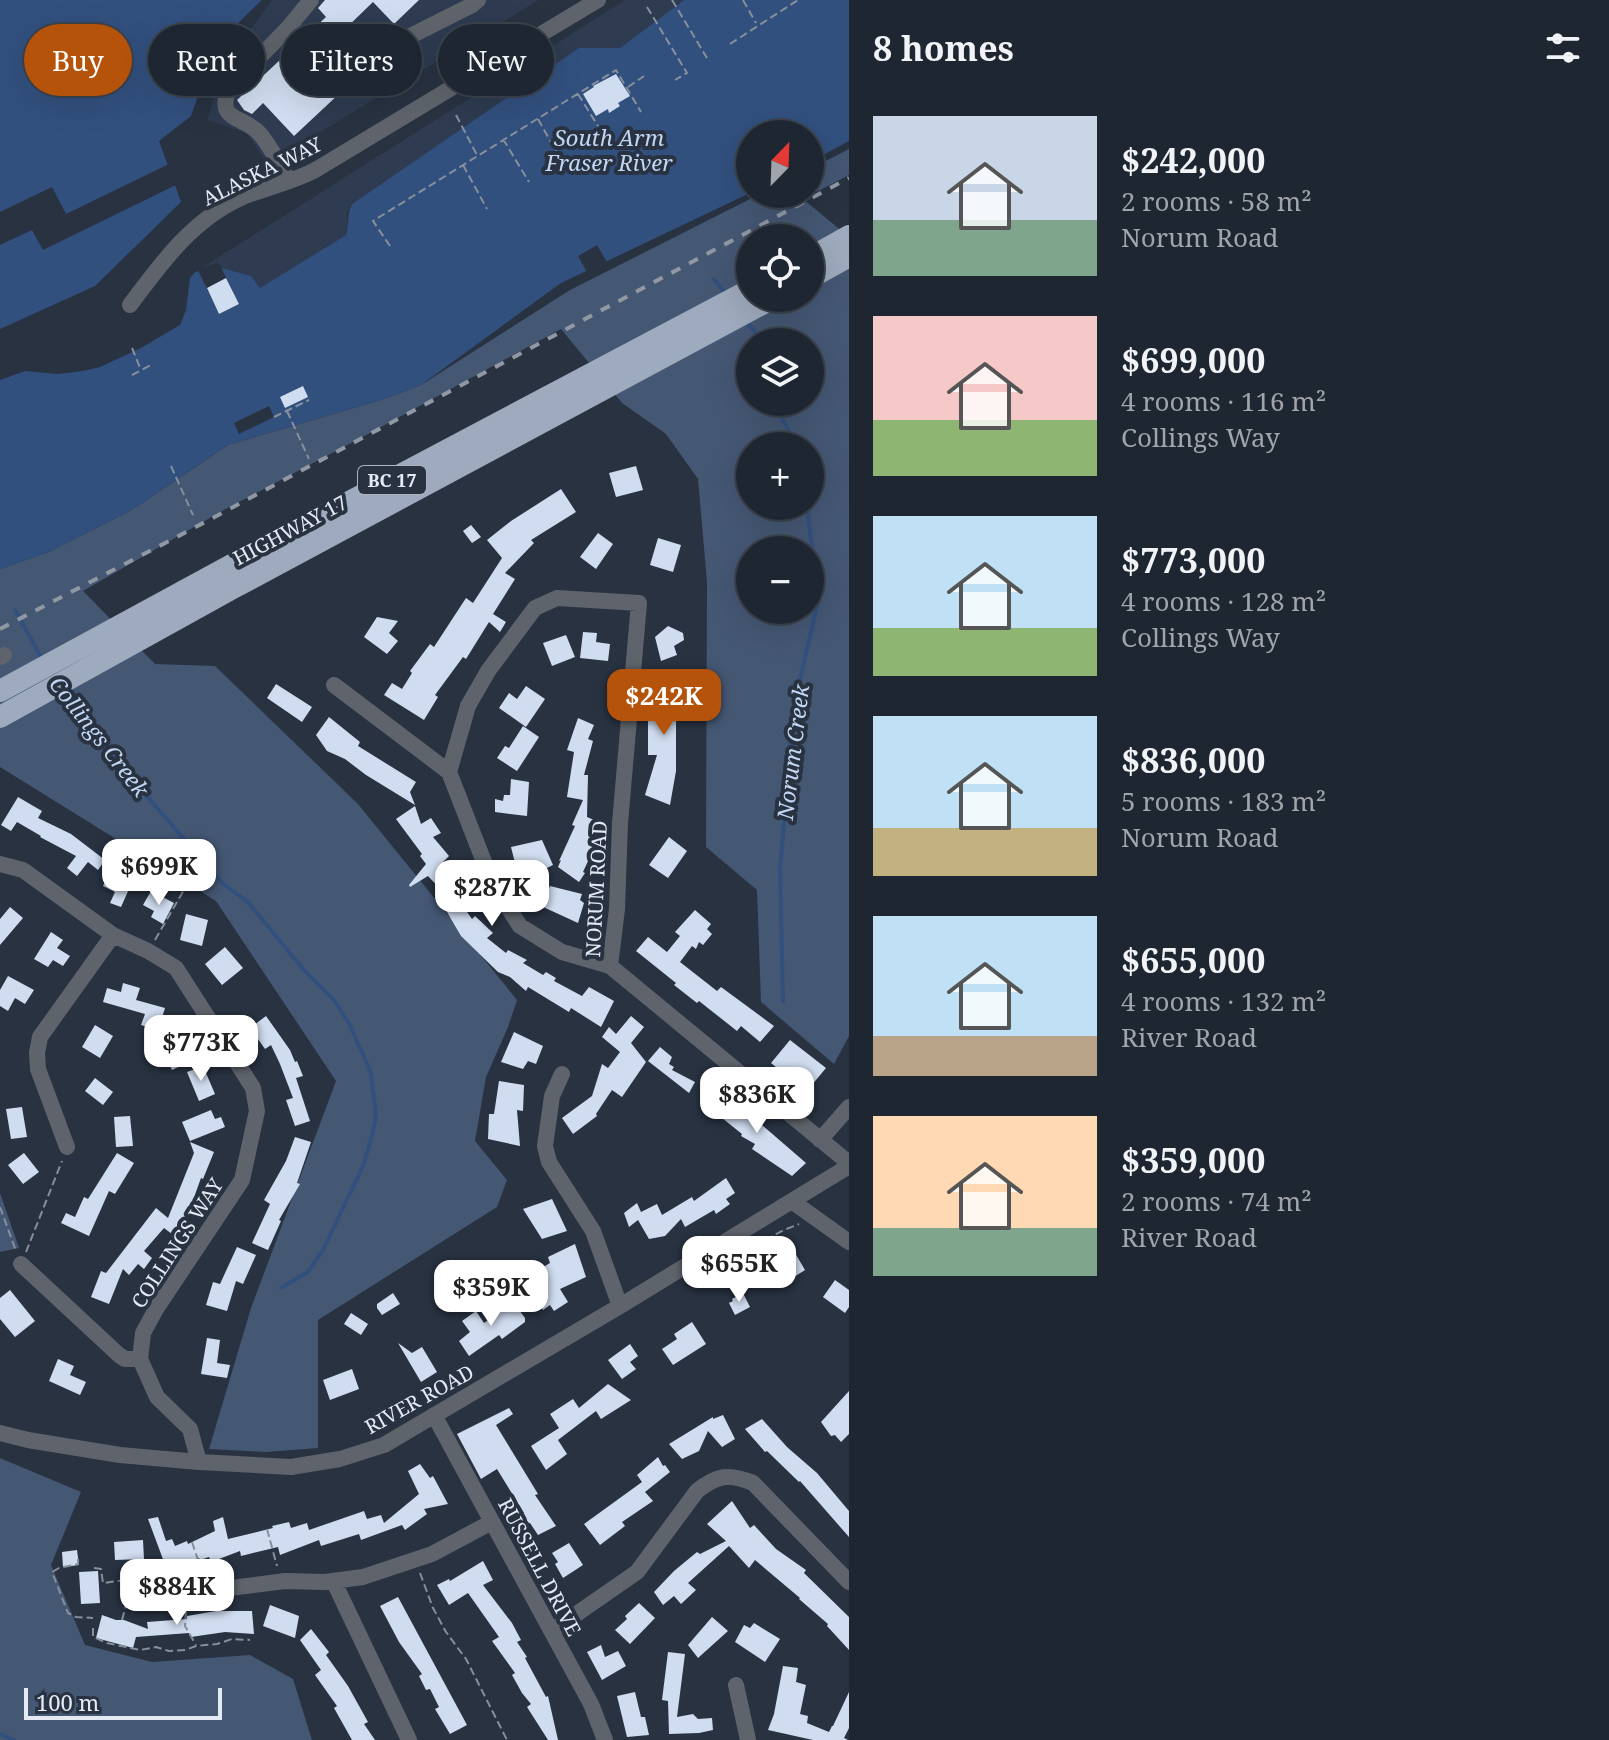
<!DOCTYPE html>
<meta charset="utf-8">
<style>
body{margin:0;font-family:"Noto Serif",serif;background:#2b323d;color:#f1f3f6;height:100vh;display:flex;flex-direction:column;font-size:30px;white-space:nowrap}
*{box-sizing:border-box;margin:0}
p{font-size:26px;color:#a1a5ab}
.icon{flex:none;width:44px;height:44px;fill:none;stroke:currentColor;stroke-width:2;stroke-linecap:round;stroke-linejoin:round}
.map{position:relative;flex:1;overflow:hidden}
.details{display:flex;flex-direction:column;background:#1e2631;width:760px}
.details>*{flex:none}
.top-card{position:absolute;left:24px;top:24px;width:704px;height:72px;display:flex;gap:16px}
.needle{width:52px;rotate:23deg}
.controls{position:absolute;left:736px;top:120px;display:grid;gap:16px}
.controls a{display:grid;place-items:center;width:88px;height:88px;border-radius:50%;background:#1e2631;box-shadow:0 8px 32px #0002,0 0 0 2px #3c434d;font-size:40px}
.scale{position:absolute;left:24px;bottom:20px;width:198px;box-sizing:border-box;padding-left:8px;border:4px solid #e3eaf4;border-top:0;font-size:22px;line-height:28px;white-space:nowrap;color:#e3eaf4;-webkit-text-stroke:6px #283241;paint-order:stroke}
.price{position:absolute;translate:-50% -68px;padding:0 18px;border-radius:16px;background:#fff;color:#222;font-size:26px;line-height:52px;filter:drop-shadow(0 2px 4px #0008)}
.price::after{content:'';position:absolute;left:50%;top:48px;width:24px;height:18px;margin-left:-12px;background:inherit;clip-path:polygon(0 0,100% 0,50% 100%)}
.price.current{background:#b45309;color:#fff}
ul{padding:0;list-style:none}
li{display:flex;align-items:center;gap:24px;height:200px;padding:0 24px}
li span{display:grid;place-items:center;flex:none;width:224px;height:160px;border-radius:0px;color:#555}
li>.icon{margin-inline-start:auto}
span .icon{width:96px;height:96px;fill:#fffc;stroke-width:1}
li b{font-size:34px}
h2{display:flex;justify-content:space-between;align-items:center;height:96px;padding:0 24px;font-size:34px}
.pill{padding:0 28px;border-radius:36px;background:#1e2631;box-shadow:0 8px 32px #0002,0 0 0 2px #3c434d;font-size:28px;line-height:72px}
.pill.current{background:#b45309;color:#fff}
main{display:flex;flex:1;min-height:0}
.map>svg:first-child{display:block}
.built{fill:#2e3b50}
.green{fill:#445773;fill-rule:evenodd}
.water{fill:#32507e}
.pier{fill:#283241}
.lines{fill:none;stroke-linecap:round;stroke-linejoin:round}
.stream{stroke:#32507e;stroke-width:4}
.building{fill:#d0ddf0}
.path{stroke:#868f9b;stroke-width:2;stroke-dasharray:8 4;stroke-linecap:butt}
.minor{stroke:#5f646c;stroke-width:16}
.highway{stroke:#9eaabd;stroke-width:22}
.rail{stroke:#9098a4;stroke-width:4;stroke-dasharray:10 10;stroke-linecap:butt}
.labels{text-anchor:middle;dominant-baseline:central;stroke-width:8;stroke-linejoin:round;paint-order:stroke}
.shield{fill:#283241;stroke:#abb3be;stroke-width:2}
.shield-label{font-size:18px;font-weight:bold;fill:#e3eaf4}
.street-label{font-size:20px;fill:#e3eaf4;stroke:#283241}
.water-label{font-size:22px;font-style:italic;fill:#c3d7f4;stroke:#283241}
</style>
<main>
<div class="map">
<svg width="849" height="1740" viewBox="0 0 849 1740">
<rect width="100%" height="100%" fill="#283241"/>
<!-- built -->
<path class="built" d="M272,0H539L267,164L247,133L207,120L221,78L236,50Z
M625,0H684L620,48L578,49L352,204L347,212L348,228L346,235L259,289L250,276L218,267L195,272Z"/>
<!-- green -->
<path class="green" d="M849,149V175L803,199L849,237V1036L834,1064L761,1002L757,890L706,847L707,582L698,479L666,434L622,403L561,329L370,433L222,511L83,591L155,664L215,666L358,804L517,1000L508,1027L486,1077L475,1141L507,1180L497,1207L318,1320V1448L266,1452L209,1449L251,1308L336,1081L216,901L0,767V569L51,551L133,509L228,445L384,399L421,385L570,290L760,194H810V169ZM750,238H810V298H750ZM750,342H810V402H750ZM750,446H810V506H750ZM750,550H810V610H750Z
M0,1193L19,1248L0,1252Z
M0,1458L81,1492L51,1565L85,1645L152,1662L250,1655L293,1679L312,1740H0Z"/>
<!-- water -->
<path class="water" d="M0,0H262L234,27L218,51L204,79L191,116L159,141L181,202L95,286L0,329Z
M684,0H849V141L810,162V134H750V193L561,283L421,385L384,399L228,445L133,509L51,551L0,569V380L25,371L58,374L83,371L100,367L141,348L180,325L186,310L190,278L195,272L218,267L251,276L260,288L346,235C350,223 346,215 352,204L579,48H620Z"/>
<!-- pier -->
<path class="pier" d="M171,163L178,184L43,250L32,230L0,245V212L52,187L66,214Z
M597,245L608,264L588,274L578,256Z
M219,263L239,304L219,314L197,268Z
M269,406L274,417L239,434L234,423Z"/>
<g class="lines">
<!-- stream -->
<path class="stream" d="M714,279L727,295
M746,321L760,338V342
M773,402L790,433L794,446
M15,610L42,659
M60,691L99,741L223,884L248,902L303,969L333,999L349,1023L371,1073L376,1116L373,1132L363,1166L323,1250L308,1272L281,1288
M783,1001L780,869L794,705L818,602L807,506
M0,1734L14,1740"/>
</g>
<!-- building -->
<path class="building" d="M325,0H419L394,24L373,2L344,30L341,27L323,44L356,78L294,136L263,103L252,114L244,110L237,100L326,17L318,8Z
M616,74L630,96L618,103L620,106L609,113L608,109L596,116L583,94L594,87L593,86Z
M226,278L239,304L219,314L207,288Z
M303,386L308,397L285,408L280,397Z
M636,466L643,490L616,497L609,473Z
M561,489L576,512L531,540L534,543L505,573L515,579L493,614L506,622L500,632L489,622L466,659L463,657L435,695L438,697L424,720L384,695L392,683L402,689L412,673L410,671L430,644L434,647L466,598L473,603L502,558L487,540L511,521Z
M471,525L481,537L472,543L463,531Z
M598,533L613,544L596,569L580,557Z
M658,538L681,545L673,572L650,565Z
M377,617L398,621L389,633L398,641L387,654L364,637Z
M668,626L683,633L684,640L674,646L677,655L661,661L655,637Z
M583,632L597,633L596,642L610,644L608,661L580,658Z
M566,635L575,657L552,666L543,643Z
M658,674L683,676L680,708H676V771L670,805L645,795L657,755H648V712H655Z
M276,684L312,707L302,722L267,698Z
M526,686L545,699L526,727L499,708L509,693L517,699Z
M329,717L360,742L358,746L416,782L410,792L415,805L366,775L345,759L327,751L316,735Z
M578,718L594,725L588,739L593,741L584,775H588L587,817L594,820L588,832L599,837L583,872L585,873L579,882L558,867L561,860L559,861L575,826L572,825L583,800L567,797L574,752L567,750Z
M523,726L539,737L517,771L497,758L505,746L509,748Z
M511,779L529,782L527,816L495,812V799L503,801L504,795H510Z
M18,797L42,811L38,818L71,834L105,860L98,870L88,862L77,876L67,868L76,856L40,837L41,836L17,822L11,831L1,825Z
M415,806L421,824L431,818L441,833L433,837L449,856L443,862L455,874L452,877L466,896L458,899L472,919L475,916L493,933L487,938L506,953L508,950L527,960L523,963L543,975L546,972L556,978L554,981L582,996L589,987L614,1001L601,1027L571,1008L569,1012L528,987L526,991L510,977L498,972L461,936L437,895L442,891L428,876L410,887L409,885L426,864L420,856L422,854L396,819Z
M669,837L687,851L668,878L649,865Z
M542,840L553,865L535,874L527,860L515,863L511,847Z
M111,870L133,880L121,907L110,903L115,892L103,886Z
M550,886L582,894L580,900L584,903L578,923L541,906Z
M151,891L174,903L163,924L151,917L154,911L143,905Z
M10,907L23,918L0,945V919Z
M695,910L711,924L707,929L712,934L703,945L699,942L696,949L692,946L680,962L717,991L721,987L774,1026L760,1042L741,1026L737,1031L699,1001L697,1003L674,985L676,983L636,951L648,937L667,952L680,936L675,932Z
M186,914L208,920L202,946L180,940Z
M51,932L63,940L57,948L70,956L63,966L53,960L48,967L34,959Z
M225,947L243,968L222,985L205,964Z
M8,976L34,990L25,1004L15,998L8,1011L0,1006V990Z
M123,983L140,988L136,1000L165,1008L161,1021L166,1022L163,1032L141,1025L145,1014L103,1002L107,988L121,992Z
M266,1016L290,1050L295,1062L297,1061L303,1076L296,1078L310,1121L295,1126L286,1100L293,1098L280,1064L271,1045L265,1049L250,1028Z
M631,1016L644,1027L631,1043L646,1062L622,1097L612,1090L596,1114L597,1116L573,1134L562,1118L592,1096L602,1064L608,1068L620,1052L602,1037L609,1027L616,1034Z
M95,1025L113,1036L100,1058L82,1047Z
M514,1032L543,1046L536,1064L528,1061L523,1069L501,1062Z
M183,1035L188,1045L180,1049L187,1063L172,1070L160,1046Z
M790,1040L826,1068L806,1092L771,1063Z
M660,1047L672,1057L669,1064L674,1067L672,1070L695,1082L689,1093L648,1061Z
M203,1066L215,1094L199,1101L187,1072Z
M95,1078L113,1092L103,1105L85,1091Z
M499,1081L524,1085L523,1111L517,1110L520,1146L488,1139L489,1114H494Z
M719,1092L755,1119L806,1163L792,1176L752,1149L755,1144L741,1136L742,1134L707,1106Z
M22,1107L27,1137L11,1139L6,1109Z
M211,1110L215,1119L221,1117L225,1127L190,1141L182,1122Z
M130,1116L133,1146L116,1147L114,1117Z
M295,1137L311,1142L297,1183L300,1184L279,1220L281,1221L268,1250L252,1243L270,1204L264,1200L286,1161Z
M190,1142L214,1152L203,1179L201,1178L188,1214L172,1234L164,1228L144,1251L152,1258L144,1269L138,1264L129,1275L123,1269L109,1304L91,1297L101,1271L106,1273L156,1208L168,1218L194,1153Z
M24,1153L39,1172L23,1184L8,1165Z
M117,1153L134,1163L115,1194L109,1191L89,1236L61,1223L66,1213L75,1217L84,1197L88,1199Z
M726,1178L735,1193L726,1199L730,1204L716,1214L714,1210L685,1227L681,1219L665,1236L649,1239L638,1220L629,1227L624,1213L637,1203L641,1212L657,1204L662,1215L692,1197L694,1201Z
M552,1199L567,1231L542,1239L523,1209Z
M575,1244L586,1277L560,1289L568,1302L554,1311L550,1305L543,1310L529,1288L540,1281L535,1272L550,1263L548,1257Z
M237,1247L256,1255L243,1284L236,1281L227,1311L206,1305L213,1282L220,1284Z
M795,1253L805,1270L794,1277L791,1275L784,1279L775,1264Z
M835,1280L849,1290V1307L845,1313L823,1297Z
M10,1290L35,1321L15,1337L0,1319V1298Z
M393,1293L400,1304L382,1315L377,1308V1304Z
M743,1293L750,1307L735,1315L729,1303L733,1301L732,1299Z
M513,1302L525,1318V1322L502,1339L499,1335L469,1356L459,1341L470,1332L462,1321L476,1311L484,1323Z
M351,1313L368,1324L361,1335L344,1324Z
M692,1322L706,1344L673,1365L662,1349L677,1339L674,1334Z
M207,1338L220,1340L217,1363L230,1365L227,1378L201,1374Z
M398,1343L412,1353L422,1347L437,1372L421,1382Z
M630,1344L638,1356L630,1362L636,1369L622,1379L608,1360Z
M58,1359L74,1366L70,1375L86,1382L80,1395L49,1381Z
M352,1369L359,1389L330,1400L323,1380Z
M608,1384L631,1400L601,1419L596,1411L558,1440L567,1454L546,1470L531,1446L559,1428L550,1414L573,1399L579,1408Z
M849,1391V1434L841,1442L835,1435L831,1436L821,1422Z
M509,1408L513,1414L496,1425L538,1494L535,1495L556,1526L538,1535L530,1523L525,1524L521,1515L524,1513L497,1469L481,1479L457,1434Z
M723,1415L735,1439L722,1447L708,1431L699,1451L682,1459L669,1444L713,1417V1419Z
M762,1419L787,1447L817,1473L849,1511V1537L800,1481L799,1482L767,1451L765,1452L745,1429Z
M658,1457L663,1466L665,1465L670,1472L645,1492L653,1501L622,1522L625,1526L600,1545L584,1524L642,1482L637,1475Z
M420,1464L430,1478L433,1476L448,1504L424,1509L427,1514L405,1530L402,1525L361,1540L359,1534L321,1546L319,1540L280,1555L278,1547L241,1556L240,1551L211,1562L209,1557L200,1560L199,1558L167,1570L148,1519L158,1517L166,1541L172,1539L175,1546L187,1541L188,1544L215,1531L213,1521L223,1517L228,1539L273,1528L272,1526L289,1522L291,1528L307,1523L309,1530L364,1511L367,1519L381,1515L384,1523L419,1494L408,1471Z
M732,1501L750,1528L754,1525L776,1549L806,1570L804,1573L849,1617V1650L827,1626L828,1624L799,1599L800,1598L755,1560L749,1568L729,1546L688,1583L696,1590L681,1604L674,1596L663,1605L654,1592L674,1571L697,1552L700,1554L726,1541L707,1524Z
M143,1540L144,1559L115,1560L114,1542Z
M569,1543L583,1565L563,1578L555,1564L558,1562L552,1553Z
M77,1550L79,1565L63,1567L62,1552Z
M483,1561L493,1580L483,1585L512,1623L521,1640L517,1642L527,1657L525,1658L546,1697L548,1696L558,1740H548L527,1707L531,1704L522,1693L512,1675L515,1673L492,1641L499,1637L468,1593L449,1605L437,1585L449,1579L450,1581Z
M98,1571L100,1603L81,1604L79,1572Z
M398,1597L467,1725L450,1734L435,1709L439,1707L430,1689L426,1690L419,1676L422,1674L399,1642L380,1606Z
M639,1603L655,1618L630,1644L615,1630L627,1619L625,1616Z
M270,1605L299,1616L295,1638L263,1626Z
M216,1611H252L254,1634L225,1632L191,1637L189,1633L136,1637L133,1648L96,1638L102,1615L116,1620H124L148,1629L147,1622L187,1619V1616Z
M712,1617L728,1631L698,1658L688,1645Z
M754,1623L780,1639L765,1662L735,1642L744,1625L750,1628Z
M311,1629L329,1652L326,1655L348,1686L368,1722L364,1724L375,1740H352L334,1708L337,1706L315,1675L321,1670L300,1640Z
M601,1645L605,1657L618,1651L626,1666L602,1680L587,1652Z
M668,1652L685,1654L677,1717L693,1714L698,1719L712,1718L713,1730L699,1733L669,1734L668,1701L662,1700Z
M783,1666L798,1668L796,1682L806,1685L800,1714L808,1716L807,1723L829,1732L832,1726H833L849,1692V1728L844,1738L848,1740H813L768,1730L774,1714Z
M635,1692L641,1717H645L649,1735L627,1737L617,1696Z"/>
<g class="lines">
<!-- path -->
<path class="path" d="M672,0L707,58
M743,0L756,23
M647,7L687,73L675,80
M730,44L798,0
M628,87L644,76
M578,94L598,126
M456,115L477,155
M538,119L562,162
M503,139L529,182
M463,165L487,209
M390,246L373,221L616,70L641,112
M132,348L141,370
M132,375L151,365
M287,411L309,459
M274,417L309,400
M171,466L193,515
M155,940L192,876
M0,1207L16,1251
M26,1252L62,1161
M712,1268L784,1230L799,1224
M267,1529L277,1566
M192,1542L203,1575
M78,1559V1564L59,1568L52,1572L68,1613L76,1617L93,1618
M213,1561L217,1576
M94,1568L101,1569L103,1583L126,1580
M420,1573L433,1608L446,1632L466,1659L507,1740
M186,1611L185,1626L196,1645
M122,1620L126,1605
M93,1628V1637L107,1643L140,1650L156,1647L169,1651L185,1650L196,1646L217,1644L232,1639L250,1640"/>
<!-- minor -->
<path class="minor" d="M359,62L472,5L478,0
M289,181C281,167 269,143 258,132C243,116 214,121 230,87L288,28L311,0
M130,305C162,262 193,219 243,197C267,187 294,182 317,169C410,113 504,56 598,0
M0,657L4,655
M334,685L449,772
M0,864L23,870L113,935L148,951L176,968L253,1088L257,1111L242,1180L156,1309L143,1333L140,1359L157,1397L190,1429L199,1462
M610,966L617,909L620,823L639,603L557,598L535,608L488,671L468,706L449,772L493,885L520,926L562,952L610,966L849,1163
M562,1074L552,1096L545,1146L549,1162L593,1231L620,1306
M820,1140L849,1107
M67,1147L38,1069L37,1053L40,1037L113,935
M793,1202L849,1242
M21,1264L119,1355L125,1359H140
M434,1415L591,1704L605,1740
M0,1433L28,1440L120,1455L199,1462L291,1467L340,1459L384,1445L620,1306L849,1166
M334,1582L409,1740
M138,1594L168,1596L285,1581L325,1582L363,1577L432,1554L492,1522
M552,1631L637,1572L697,1491C717,1475 729,1473 753,1483L849,1582
M736,1685L748,1740"/>
<!-- highway -->
<path class="highway" d="M810,258L849,236
M810,278L849,256
M0,691L287,535L750,290
M0,717L233,588L773,298"/>
<!-- rail -->
<path class="rail" d="M0,629L192,529L849,178"/>
</g>
<g class="labels">
<!-- shield labels -->
<rect class="shield" x="358" y="466" width="68" height="28" rx="6"/>
<g class="shield-label">
<text x="392" y="480">BC 17</text>
</g>
<!-- street labels -->
<g class="street-label">
<text transform="translate(262 171) rotate(-26)">ALASKA WAY</text>
<text transform="translate(290 530) rotate(-28)">HIGHWAY 17</text>
<text transform="translate(596 889) rotate(-87)">NORUM ROAD</text>
<text transform="translate(177 1243) rotate(-57)">COLLINGS WAY</text>
<text transform="translate(419 1399) rotate(-29)">RIVER ROAD</text>
<text transform="translate(540 1567) rotate(62)">RUSSELL DRIVE</text>
</g>
<!-- water labels -->
<g class="water-label">
<text x="609" y="137">South Arm<tspan x="609" dy="25">Fraser River</tspan></text>
<text transform="translate(100 736) rotate(52)">Collings Creek</text>
<text transform="translate(792 752) rotate(-83)">Norum Creek</text>
</g>
</g>
</svg>
<div class="controls">
<a><svg class="needle" viewBox="-14 -14 28 28"><path d="M0-13l5 13h-10z" fill="#e53935"/><path d="M0 13l5-13h-10z" fill="#a1a5ab"/></svg></a>
<a><svg class="icon" aria-label="locate" viewBox="0 0 24 24"><circle cx="12" cy="12" r="6"/><path d="M12 2v4M12 18v4M2 12h4M18 12h4"/></svg></a>
<a><svg class="icon" aria-label="layers" viewBox="0 0 24 24"><path d="M12 4l9 5-9 5-9-5zM3 14l9 5 9-5"/></svg></a>
<a>+</a>
<a>−</a>
</div>
<div class="scale">100 m</div>
<b class="price current" style="left:664px;top:737px">$242K</b>
<b class="price" style="left:159px;top:907px">$699K</b>
<b class="price" style="left:492px;top:928px">$287K</b>
<b class="price" style="left:201px;top:1083px">$773K</b>
<b class="price" style="left:757px;top:1135px">$836K</b>
<b class="price" style="left:739px;top:1304px">$655K</b>
<b class="price" style="left:491px;top:1328px">$359K</b>
<b class="price" style="left:177px;top:1627px">$884K</b>
<div class="top-card">
<a class="pill current">Buy</a>
<a class="pill">Rent</a>
<a class="pill">Filters</a>
<a class="pill">New</a>
</div>
</div>
<section class="details">
<h2>8 homes<svg class="icon" aria-label="filters" viewBox="0 0 24 24"><path d="M4 7h16M4 17h16"/><circle cx="9" cy="7" r="2"/><circle cx="15" cy="17" r="2"/></svg></h2>
<ul>
<li><span style="background:linear-gradient(#c9d6e8 65%,#7fa58c 0)"><svg class="icon" aria-label="home" viewBox="0 0 24 24"><path d="M3 11l9-7 9 7M6 9v11h12V9"/></svg></span><div><b>$242,000</b><p>2 rooms · 58 m²</p><p>Norum Road</p></div></li>
<li><span style="background:linear-gradient(#f6c9c9 65%,#8fb573 0)"><svg class="icon" aria-label="home" viewBox="0 0 24 24"><path d="M3 11l9-7 9 7M6 9v11h12V9"/></svg></span><div><b>$699,000</b><p>4 rooms · 116 m²</p><p>Collings Way</p></div></li>
<li><span style="background:linear-gradient(#bfe0f5 70%,#8fb573 0)"><svg class="icon" aria-label="home" viewBox="0 0 24 24"><path d="M3 11l9-7 9 7M6 9v11h12V9"/></svg></span><div><b>$773,000</b><p>4 rooms · 128 m²</p><p>Collings Way</p></div></li>
<li><span style="background:linear-gradient(#bfe0f5 70%,#c2b280 0)"><svg class="icon" aria-label="home" viewBox="0 0 24 24"><path d="M3 11l9-7 9 7M6 9v11h12V9"/></svg></span><div><b>$836,000</b><p>5 rooms · 183 m²</p><p>Norum Road</p></div></li>
<li><span style="background:linear-gradient(#bfe0f5 75%,#b9a48a 0)"><svg class="icon" aria-label="home" viewBox="0 0 24 24"><path d="M3 11l9-7 9 7M6 9v11h12V9"/></svg></span><div><b>$655,000</b><p>4 rooms · 132 m²</p><p>River Road</p></div></li>
<li><span style="background:linear-gradient(#ffd9b3 70%,#7fa58c 0)"><svg class="icon" aria-label="home" viewBox="0 0 24 24"><path d="M3 11l9-7 9 7M6 9v11h12V9"/></svg></span><div><b>$359,000</b><p>2 rooms · 74 m²</p><p>River Road</p></div></li>
</ul>
</section>
</main>
